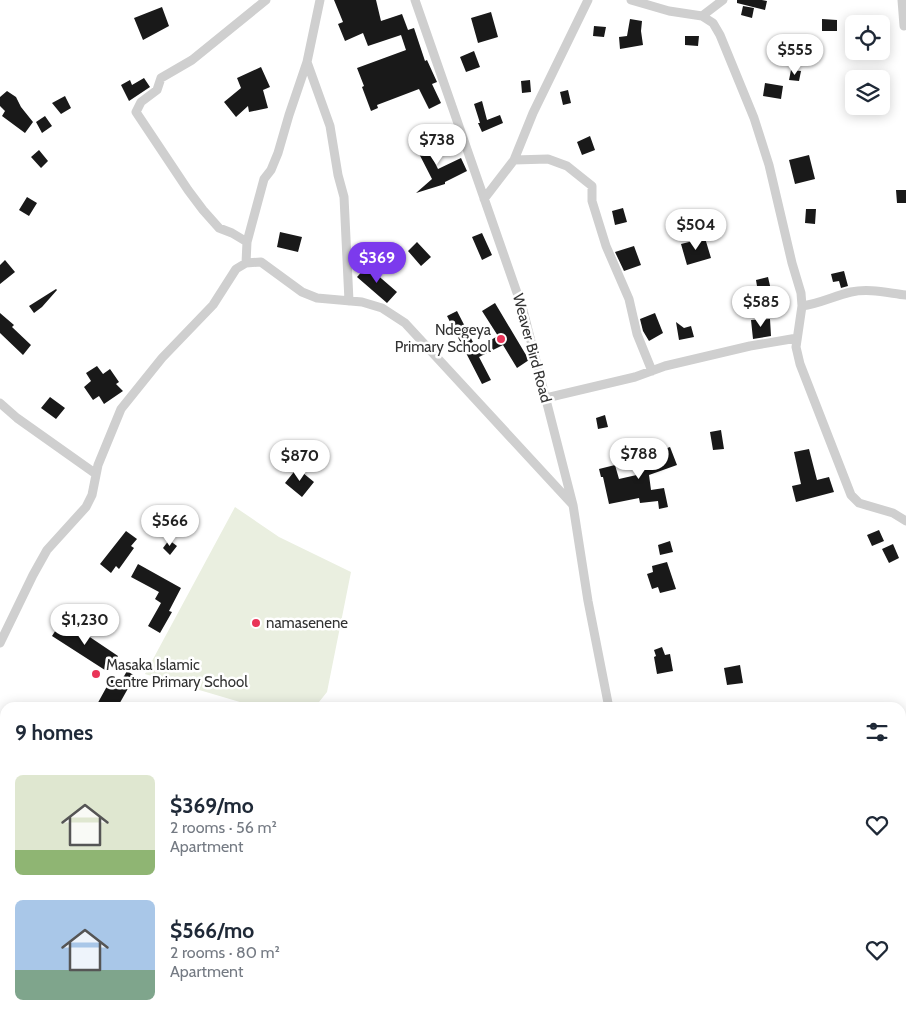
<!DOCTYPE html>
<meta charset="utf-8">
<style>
body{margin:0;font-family:Cabin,sans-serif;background:#f2f2f3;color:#1f2937;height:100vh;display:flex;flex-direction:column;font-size:19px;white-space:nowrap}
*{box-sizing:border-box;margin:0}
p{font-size:16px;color:#747a83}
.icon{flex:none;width:28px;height:28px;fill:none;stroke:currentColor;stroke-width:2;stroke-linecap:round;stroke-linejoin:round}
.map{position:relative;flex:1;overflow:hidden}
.sheet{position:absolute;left:0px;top:702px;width:906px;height:321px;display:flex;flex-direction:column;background:#fff;border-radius:15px 15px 0 0;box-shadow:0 2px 12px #0003}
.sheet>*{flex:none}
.controls{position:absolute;left:845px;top:15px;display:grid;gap:10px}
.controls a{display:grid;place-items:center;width:45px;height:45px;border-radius:8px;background:#fff;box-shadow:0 2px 12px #0003;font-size:25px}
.price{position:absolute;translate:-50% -42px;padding:0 11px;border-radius:18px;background:#fff;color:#222;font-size:16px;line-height:32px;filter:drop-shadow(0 1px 2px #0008)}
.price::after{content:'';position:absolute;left:50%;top:30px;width:15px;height:11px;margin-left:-8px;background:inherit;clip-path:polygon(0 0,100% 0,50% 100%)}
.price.on{background:#7c3aed;color:#fff}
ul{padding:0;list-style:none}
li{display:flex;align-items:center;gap:15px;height:125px;padding:0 15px}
li span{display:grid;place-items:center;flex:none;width:140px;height:100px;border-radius:8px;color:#555}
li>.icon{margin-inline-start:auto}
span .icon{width:60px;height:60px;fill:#fffc;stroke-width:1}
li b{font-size:21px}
h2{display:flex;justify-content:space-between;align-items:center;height:60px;padding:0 15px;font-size:21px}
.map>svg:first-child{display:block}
.green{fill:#eaefe0}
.building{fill:#191919}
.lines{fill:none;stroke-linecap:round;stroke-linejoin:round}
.minor{stroke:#cfcfcf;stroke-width:9}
.poi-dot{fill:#e93458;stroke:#fff;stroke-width:2}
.labels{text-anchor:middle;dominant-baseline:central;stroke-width:5;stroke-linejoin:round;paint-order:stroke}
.poi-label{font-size:15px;fill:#323232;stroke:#fff;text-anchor:start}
.street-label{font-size:15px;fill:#323232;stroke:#fff}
</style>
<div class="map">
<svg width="906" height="1023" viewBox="0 0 906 1023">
<rect width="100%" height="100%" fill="#fff"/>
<!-- green -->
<path class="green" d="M235,507L279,537L351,572L327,692L315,707H257L145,674Z"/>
<!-- building -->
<path class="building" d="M334,0H376L381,21L402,14L408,30L414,28L425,61L427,60L437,82L432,84L441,103L429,109L419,89L377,105L378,108L371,111L362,87L364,86L357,68L406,50L401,35L368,46L363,33L345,41L338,24L343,22Z
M737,0H762L767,1L765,10L737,3Z
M743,6L754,8L752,18L741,15Z
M162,7L169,26L143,40L134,18Z
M491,12L498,37L478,43L471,18Z
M630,19L642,21L641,31L643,45L620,49L619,37L627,36Z
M822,19L837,20V31H822Z
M594,26L606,27L604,37L593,36Z
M685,36H699L698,46L685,45Z
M474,51L480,67L466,72L460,57Z
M261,67L270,87L263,90L268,108L249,112L248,106L236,117L224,102L241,88L237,78Z
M791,70L801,71L799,81L789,80Z
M144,78L150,87L129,101L121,85L130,80L132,85Z
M530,80L531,92L522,93L521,81Z
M765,83L783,86L781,99L763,96Z
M568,90L571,103L563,105L560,92Z
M7,91L16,97L21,107L33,122L25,133L2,116L5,111L0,106V97Z
M65,96L71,108L61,114L52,103Z
M482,101L487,120L500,115L503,123L482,132L478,123H480L474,104Z
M45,116L52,126L42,133L36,122Z
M421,135L438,169L461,158L467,171L445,182V184L416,193L432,179L411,138Z
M590,136L595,150L582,155L577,142Z
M39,150L48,161L41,168L31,157Z
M809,155L815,179L795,184L789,160Z
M896,190H906V203H897Z
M27,197L37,203L29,216L19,210Z
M623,208L627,222L615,225L612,211Z
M806,209H816L815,224L805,223Z
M280,232L302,237L298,252L277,247Z
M482,233L492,255L482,260L472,237Z
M705,238L711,258L687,265L681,244Z
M417,242L431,257L421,266L408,251Z
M634,246L641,265L624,271L615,252Z
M5,260L15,272L0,284V265Z
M367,266L397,292L387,303L357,277Z
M844,271L848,286L841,288L839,281L833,282L831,274Z
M768,277L771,290L758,292L756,280Z
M56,289L57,290L42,307L34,313L29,306Z
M495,303L529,360L517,368L503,345L479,357L491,380L482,384L447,316L457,311L476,348L498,336L482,311Z
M0,313L14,325L12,327L31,345L23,355L0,333Z
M655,313L663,333L649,341L643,331L640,319Z
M770,319L771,336L753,339L751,320Z
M676,322L684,328L691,326L694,337L679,340Z
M97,366L103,374L110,369L119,382L116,384L123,391L104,404L99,396L93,400L84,387L91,381L86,373Z
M50,397L65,408L56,419L41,408Z
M605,415L608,427L598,429L596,418Z
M721,430L724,449L713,450L710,432Z
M670,447L677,465L649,475L651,490L664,488L668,507L659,509L658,501L640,503L639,498L609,504L603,477H601L599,469L615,465L619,479L641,474L635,460Z
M809,449L817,480L829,477L834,492L796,502L792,486L801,484L794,452Z
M297,468L314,482L302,497L285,483Z
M879,530L884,541L872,546L867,535Z
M126,531L137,539L131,546L134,548L119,569L116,566L111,573L100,564Z
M169,540L177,546L170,555L163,548Z
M670,541L673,552L660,555L658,545Z
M893,544L899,558L889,563L882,549Z
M667,562L676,589L660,593L658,587L652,589L647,574L653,572L652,566Z
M138,564L181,588L169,611L172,612L160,633L148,626L161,603L155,599L159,592L131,577Z
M63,619L118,656L108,672L52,636Z
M662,647L665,655L670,654L673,671L657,674L654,657L656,656L654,650Z
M740,665L743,683L727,685L724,668Z
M127,671L135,676L117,708H95L111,679L120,683Z"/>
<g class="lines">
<!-- minor -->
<path class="minor" d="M415,0L523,310L573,505L588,601L609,708
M631,0L669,11L702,16L713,23L720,35L754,118L769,165L792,263L801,293L802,306L796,347L800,364L851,495L859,503L893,513L906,521
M902,0L904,26
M702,16L723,0
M307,62L330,126L338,175L344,197L349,301
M514,160L548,159L567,166L592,186V201L606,246L629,299L637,334L652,371
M484,199L514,160L533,113L588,0
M247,242L232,233L219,228L203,210L188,190L136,112L141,102L157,90L161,78L192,60L266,0
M246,263L247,242L264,179L271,170L278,153L289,115L307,62L320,0
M802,306C819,304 834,296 851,292C869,288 888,293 906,295
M546,398L635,377L665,366L750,346L797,338
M0,403L17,418L96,474
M0,643L33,575L47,550L86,507L92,495L98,465L121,409L162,358L213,305L236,269L246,263L261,262L302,292L317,298L362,302L382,308L405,323L573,505
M0,906L5,899
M686,1019L688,1023
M454,1023L457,1019"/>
</g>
<!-- markers -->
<g class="poi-dot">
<circle cx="501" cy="339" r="5"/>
<circle cx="256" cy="623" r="5"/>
<circle cx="96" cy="674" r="5"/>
</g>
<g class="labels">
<!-- poi labels -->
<g class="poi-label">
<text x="491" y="330" text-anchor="end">Ndegeya<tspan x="491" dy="17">Primary School</tspan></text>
<text x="266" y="623">namasenene</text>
<text x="106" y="665">Masaka Islamic<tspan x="106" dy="17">Centre Primary School</tspan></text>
</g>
<!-- street labels -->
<g class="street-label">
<text transform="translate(532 348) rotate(75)">Weaver Bird Road</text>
</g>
</g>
</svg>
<div class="controls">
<a><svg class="icon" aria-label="locate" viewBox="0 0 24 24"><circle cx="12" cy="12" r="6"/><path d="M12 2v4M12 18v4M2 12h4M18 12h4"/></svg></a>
<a><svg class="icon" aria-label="layers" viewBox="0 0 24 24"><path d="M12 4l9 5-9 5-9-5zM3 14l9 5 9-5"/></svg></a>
</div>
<b class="price" style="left:795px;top:76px">$555</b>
<b class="price" style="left:437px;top:166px">$738</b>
<b class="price" style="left:696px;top:251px">$504</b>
<b class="price on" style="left:377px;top:284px">$369</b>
<b class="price" style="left:761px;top:328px">$585</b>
<b class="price" style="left:639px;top:480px">$788</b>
<b class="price" style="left:300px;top:482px">$870</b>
<b class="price" style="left:170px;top:547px">$566</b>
<b class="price" style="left:85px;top:646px">$1,230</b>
<section class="sheet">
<h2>9 homes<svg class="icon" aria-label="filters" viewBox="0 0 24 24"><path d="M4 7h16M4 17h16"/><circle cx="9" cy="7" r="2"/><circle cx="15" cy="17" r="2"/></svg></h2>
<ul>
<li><span style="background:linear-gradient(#dfe7d0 75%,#8fb573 0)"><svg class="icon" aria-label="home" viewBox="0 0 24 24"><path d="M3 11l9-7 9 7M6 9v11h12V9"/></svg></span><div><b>$369/mo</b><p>2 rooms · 56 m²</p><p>Apartment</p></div><svg class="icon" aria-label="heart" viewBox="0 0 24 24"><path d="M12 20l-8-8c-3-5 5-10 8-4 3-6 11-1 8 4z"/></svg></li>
<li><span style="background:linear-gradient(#a9c7e8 70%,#7fa58c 0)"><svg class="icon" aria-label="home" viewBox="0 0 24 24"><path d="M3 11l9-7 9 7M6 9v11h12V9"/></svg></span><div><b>$566/mo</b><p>2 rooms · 80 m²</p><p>Apartment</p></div><svg class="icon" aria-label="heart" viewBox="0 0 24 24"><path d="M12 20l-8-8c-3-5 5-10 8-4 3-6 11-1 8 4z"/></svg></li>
</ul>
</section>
</div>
